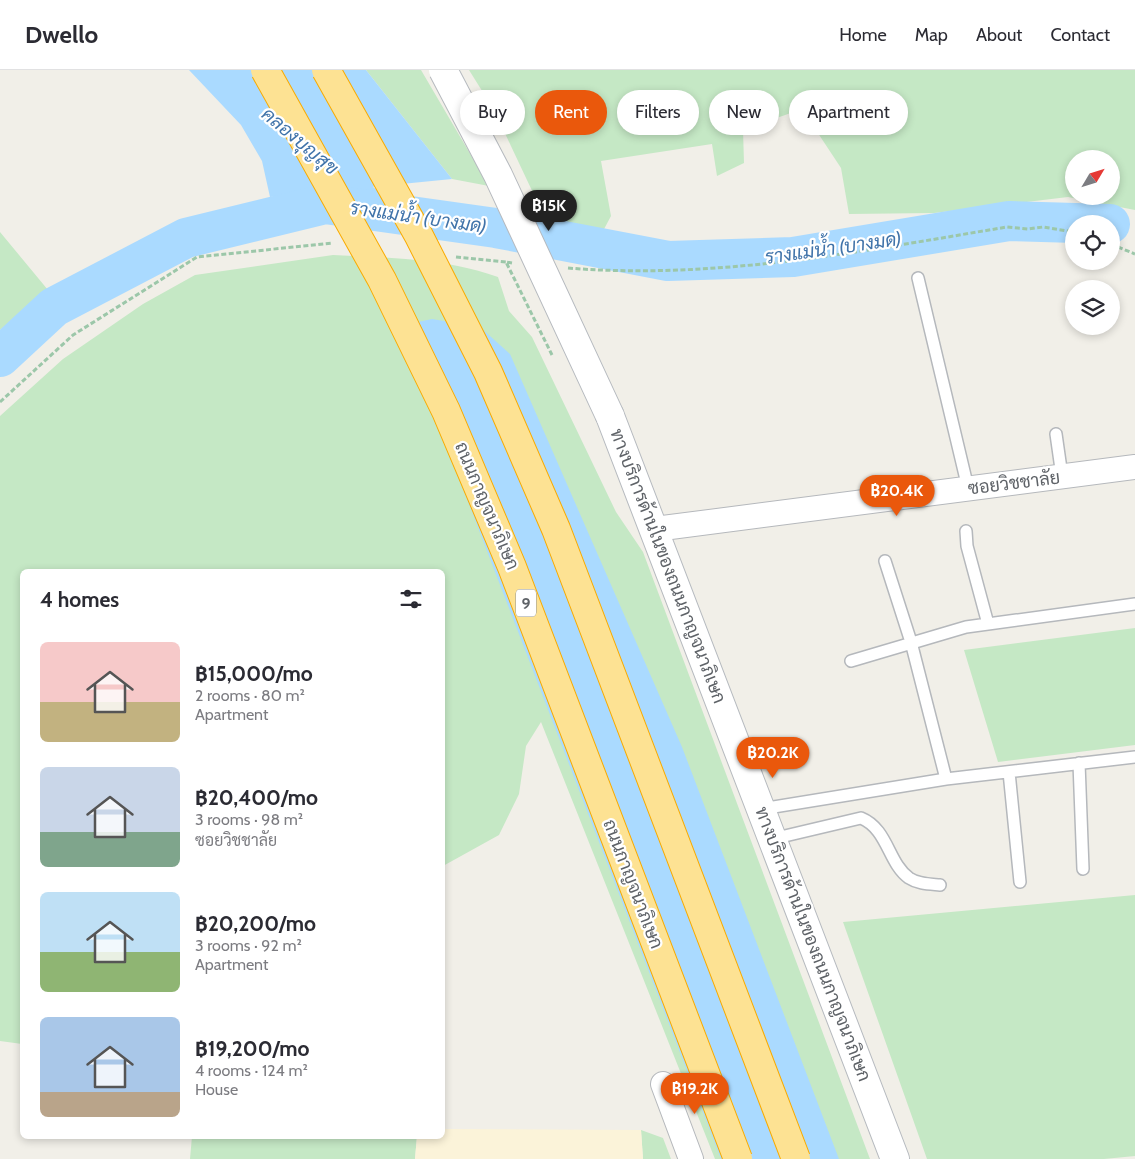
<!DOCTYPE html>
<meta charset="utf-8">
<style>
body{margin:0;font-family:Cabin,Sarabun,sans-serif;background:#f2f2f3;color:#2b2b33;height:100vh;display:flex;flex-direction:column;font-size:19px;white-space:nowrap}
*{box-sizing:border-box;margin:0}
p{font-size:16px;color:#7c7c81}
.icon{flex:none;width:28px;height:28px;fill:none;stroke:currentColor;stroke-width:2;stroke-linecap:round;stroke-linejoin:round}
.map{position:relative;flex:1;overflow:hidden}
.details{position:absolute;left:20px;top:499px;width:425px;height:570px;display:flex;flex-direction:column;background:#fff;border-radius:8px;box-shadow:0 2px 8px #0003}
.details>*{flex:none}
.banner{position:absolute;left:460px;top:20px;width:475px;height:45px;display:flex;gap:10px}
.needle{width:32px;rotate:52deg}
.fabs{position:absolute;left:1065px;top:80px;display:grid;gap:10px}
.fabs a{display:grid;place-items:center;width:55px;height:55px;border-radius:50%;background:#fff;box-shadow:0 2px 8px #0003;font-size:25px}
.price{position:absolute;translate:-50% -42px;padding:0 11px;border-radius:18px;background:#ea580c;color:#fff;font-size:16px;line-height:32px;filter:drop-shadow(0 1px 2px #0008)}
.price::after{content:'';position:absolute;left:50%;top:30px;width:15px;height:11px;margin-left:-8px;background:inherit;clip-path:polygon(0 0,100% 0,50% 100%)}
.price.on{background:#222;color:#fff}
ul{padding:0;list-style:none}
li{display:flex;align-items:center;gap:15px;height:125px;padding:0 20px}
li span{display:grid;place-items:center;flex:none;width:140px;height:100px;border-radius:8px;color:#555}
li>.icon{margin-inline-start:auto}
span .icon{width:60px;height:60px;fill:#fffc;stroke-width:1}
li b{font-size:21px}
h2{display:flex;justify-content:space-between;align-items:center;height:60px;padding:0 20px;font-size:21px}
.tag{padding:0 18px;border-radius:22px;background:#fff;box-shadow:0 2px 8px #0003;font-size:18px;line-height:45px}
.tag.on{background:#ea580c;color:#fff}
header{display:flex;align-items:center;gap:30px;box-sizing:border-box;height:70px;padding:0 25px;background:#fff;border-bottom:1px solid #e1e1e2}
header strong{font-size:24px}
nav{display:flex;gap:28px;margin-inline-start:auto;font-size:18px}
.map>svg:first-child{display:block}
.green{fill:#c5e8c5;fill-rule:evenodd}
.sand{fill:#fbf3d9}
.water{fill:#aadaff}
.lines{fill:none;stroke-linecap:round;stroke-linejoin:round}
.canal{stroke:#aadaff;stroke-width:24}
.river{stroke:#aadaff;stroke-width:40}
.service-casing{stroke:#b5b8bc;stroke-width:14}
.minor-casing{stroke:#b5b8bc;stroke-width:26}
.secondary-casing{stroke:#b6babf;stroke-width:30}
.path{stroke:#9cc7a9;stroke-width:3;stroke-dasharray:5 2.5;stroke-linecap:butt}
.service{stroke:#fff;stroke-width:11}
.minor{stroke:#fff;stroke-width:24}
.secondary{stroke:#fff;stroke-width:28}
.secondary-bridge-casing{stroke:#b6babf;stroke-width:30;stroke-linecap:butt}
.motorway-bridge-casing{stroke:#f9ab00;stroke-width:30;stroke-linecap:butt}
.secondary-bridge{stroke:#fff;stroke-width:28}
.motorway-bridge{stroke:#fde293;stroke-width:28}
.labels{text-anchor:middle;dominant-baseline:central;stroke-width:4.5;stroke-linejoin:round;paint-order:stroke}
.shield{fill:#fff;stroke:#8f9295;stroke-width:1}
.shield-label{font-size:16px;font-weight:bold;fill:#5f6368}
.street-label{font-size:18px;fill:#5f6368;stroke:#fff}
.water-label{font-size:19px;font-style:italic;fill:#4174aa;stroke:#fff}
</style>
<header>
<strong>Dwello</strong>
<nav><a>Home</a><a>Map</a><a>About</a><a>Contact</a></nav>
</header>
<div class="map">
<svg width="1135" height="1089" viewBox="0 0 1135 1089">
<rect width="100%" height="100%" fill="#f1efe8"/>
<!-- green -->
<path class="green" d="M366,0H421L489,116L452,109Z
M469,0H1135V140L1068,127L934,143L849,144L841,98L802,39L743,60L744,93L717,106L712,74L601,91L611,146L603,161L582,157L543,144L494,40ZM1074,89H1111V126H1074Z
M0,162L48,220L0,260Z
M333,185C387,188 446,188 498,207L509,241L532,267L616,442L643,482L870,1089H715L541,652L526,676L519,724L499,765L443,796L442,501H22V974L0,971V346L63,289L143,234L195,205Z
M1135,558V675L998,692L964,580Z
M1135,825V1086L1104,1089H927L843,852Z
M641,1060L663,1068L671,1089H643Z
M192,1066H417L415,1089H190Z"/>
<!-- sand -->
<path class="sand" d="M443,1059L641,1060L643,1089H415L417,1066H442Z"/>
<!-- water -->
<path class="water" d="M189,0H366L452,109L270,127L262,91L241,55Z
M432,249L480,257L510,284L682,677L839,1089H721L457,403L421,318L398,272L418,252Z"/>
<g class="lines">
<!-- canal -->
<path class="canal" d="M332,98L384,142"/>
<!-- river -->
<path class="river" d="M0,287L54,237L186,168L325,134L496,158L668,191L793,187L1009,151L1110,154"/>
<defs>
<path id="service" d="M918,208L968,418
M1056,364L1062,406
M966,461L967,476L988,554
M851,591L966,557L1135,534
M1079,693L1083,799
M1009,702L1020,812
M946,709L1135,687
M761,739L946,709L911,572L885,491
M772,769L861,748C888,759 888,793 909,808C918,814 929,814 940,815"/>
<path id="minor" d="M655,459L1135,397
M663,1014L691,1089"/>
<path id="secondary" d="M610,346L895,1089"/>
</defs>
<!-- service casing -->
<use href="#service" class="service-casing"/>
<!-- minor casing -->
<use href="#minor" class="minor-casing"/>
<!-- secondary casing -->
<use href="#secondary" class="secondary-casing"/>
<!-- path -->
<path class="path" d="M1111,174L1135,184
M456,187L506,192
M512,193L506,192L552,285
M568,198C715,210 863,181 1007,157L1028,159L1043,157L1074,162
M0,332L73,265L197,187L333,173"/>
<!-- service -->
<use href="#service" class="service"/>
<!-- minor -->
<use href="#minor" class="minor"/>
<!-- secondary -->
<use href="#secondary" class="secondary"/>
<defs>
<path id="secondary-bridge" d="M443,0L498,105L610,346"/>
<path id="motorway-bridge" d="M265,0L382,210L446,341L512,497L738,1089
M326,0L419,166L488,302L556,459L796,1089"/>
</defs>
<!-- secondary-bridge casing -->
<use href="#secondary-bridge" class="secondary-bridge-casing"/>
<!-- motorway-bridge casing -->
<use href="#motorway-bridge" class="motorway-bridge-casing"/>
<!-- secondary-bridge -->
<use href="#secondary-bridge" class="secondary-bridge"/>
<!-- motorway-bridge -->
<use href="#motorway-bridge" class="motorway-bridge"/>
</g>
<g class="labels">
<!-- shield labels -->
<rect class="shield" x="516" y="519.5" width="20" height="27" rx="4"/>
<g class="shield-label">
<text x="526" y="533">9</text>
</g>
<!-- street labels -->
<g class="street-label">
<text transform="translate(1014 413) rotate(-7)">ซอยวิชชาลัย</text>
<text transform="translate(487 436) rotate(67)">ถนนกาญจนาภิเษก</text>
<text transform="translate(668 496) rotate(69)">ทางบริการด้านในของถนนกาญจนาภิเษก</text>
<text transform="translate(633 814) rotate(69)">ถนนกาญจนาภิเษก</text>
<text transform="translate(813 874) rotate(69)">ทางบริการด้านในของถนนกาญจนาภิเษก</text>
</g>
<!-- water labels -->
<g class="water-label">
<text transform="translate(300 71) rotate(40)">คลองบุญสุข</text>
<text transform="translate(418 147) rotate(8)">รางแม่น้ำ (บางมด)</text>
<text transform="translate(833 178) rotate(-8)">รางแม่น้ำ (บางมด)</text>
</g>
</g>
</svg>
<div class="fabs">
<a><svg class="needle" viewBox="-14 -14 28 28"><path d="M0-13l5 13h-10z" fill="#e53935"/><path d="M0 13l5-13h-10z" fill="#7c7c81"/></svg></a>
<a><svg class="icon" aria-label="locate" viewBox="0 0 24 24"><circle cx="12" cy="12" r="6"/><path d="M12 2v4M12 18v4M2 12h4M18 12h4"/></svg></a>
<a><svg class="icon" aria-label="layers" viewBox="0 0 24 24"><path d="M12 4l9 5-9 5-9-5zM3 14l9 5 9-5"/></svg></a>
</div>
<b class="price on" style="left:549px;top:162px">฿15K</b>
<b class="price" style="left:897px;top:447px">฿20.4K</b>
<b class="price" style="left:773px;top:709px">฿20.2K</b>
<b class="price" style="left:695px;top:1045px">฿19.2K</b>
<div class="banner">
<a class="tag">Buy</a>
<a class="tag on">Rent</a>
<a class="tag">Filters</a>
<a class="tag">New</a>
<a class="tag">Apartment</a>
</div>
<section class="details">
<h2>4 homes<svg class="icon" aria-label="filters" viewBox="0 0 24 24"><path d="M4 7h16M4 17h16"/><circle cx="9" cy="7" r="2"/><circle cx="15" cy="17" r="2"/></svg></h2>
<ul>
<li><span style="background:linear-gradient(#f6c9c9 60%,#c2b280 0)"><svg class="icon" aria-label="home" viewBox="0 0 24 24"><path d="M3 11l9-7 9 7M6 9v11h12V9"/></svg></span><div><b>฿15,000/mo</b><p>2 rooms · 80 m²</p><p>Apartment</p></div></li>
<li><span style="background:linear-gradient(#c9d6e8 65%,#7fa58c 0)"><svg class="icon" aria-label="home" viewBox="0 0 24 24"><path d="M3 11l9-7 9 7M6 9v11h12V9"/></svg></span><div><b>฿20,400/mo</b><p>3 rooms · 98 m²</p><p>ซอยวิชชาลัย</p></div></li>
<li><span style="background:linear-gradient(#bfe0f5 60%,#8fb573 0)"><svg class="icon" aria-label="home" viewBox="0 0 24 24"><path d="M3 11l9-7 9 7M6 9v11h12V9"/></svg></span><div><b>฿20,200/mo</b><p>3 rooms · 92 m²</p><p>Apartment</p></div></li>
<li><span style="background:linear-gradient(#a9c7e8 75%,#b9a48a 0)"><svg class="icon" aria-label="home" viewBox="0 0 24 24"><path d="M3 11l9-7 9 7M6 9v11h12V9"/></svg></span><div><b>฿19,200/mo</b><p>4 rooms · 124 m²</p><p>House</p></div></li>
</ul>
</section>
</div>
